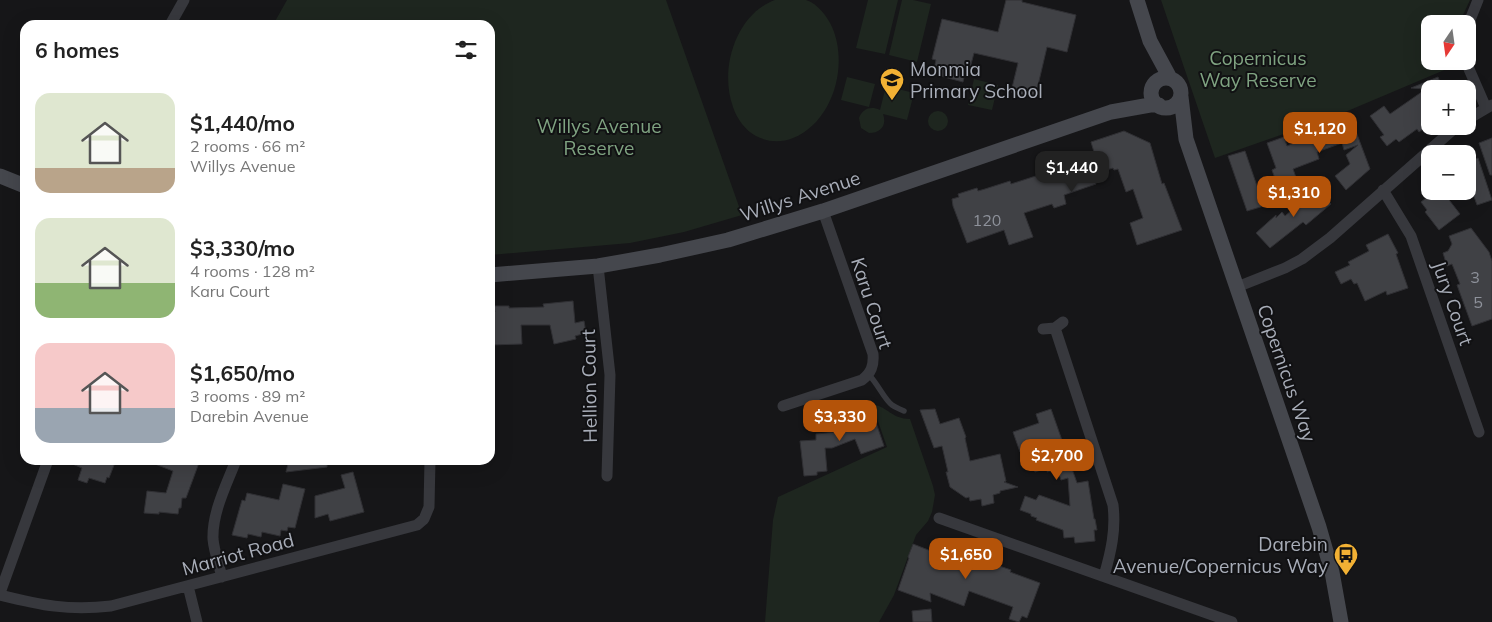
<!DOCTYPE html>
<meta charset="utf-8">
<style>
body{margin:0;font-family:Mulish,sans-serif;background:#f6f6f6;color:#222;height:100vh;display:flex;flex-direction:column;font-size:19px;white-space:nowrap}
*{box-sizing:border-box;margin:0}
p{font-size:16px;color:#767676}
.icon{flex:none;width:28px;height:28px;fill:none;stroke:currentColor;stroke-width:2;stroke-linecap:round;stroke-linejoin:round}
.map{position:relative;flex:1;overflow:hidden}
.panel{position:absolute;left:20px;top:20px;width:475px;height:445px;display:flex;flex-direction:column;background:#fff;border-radius:15px;box-shadow:0 5px 20px #0002}
.panel>*{flex:none}
.needle{width:32px;rotate:193deg}
.tools{position:absolute;left:1421px;top:15px;display:grid;gap:10px}
.tools a{display:grid;place-items:center;width:55px;height:55px;border-radius:10px;background:#fff;box-shadow:0 5px 20px #0002;font-size:25px}
.price{position:absolute;translate:-50% -42px;padding:0 11px;border-radius:10px;background:#b45309;color:#fff;font-size:16px;line-height:32px;filter:drop-shadow(0 1px 2px #0008)}
.price::after{content:'';position:absolute;left:50%;top:30px;width:15px;height:11px;margin-left:-8px;background:inherit;clip-path:polygon(0 0,100% 0,50% 100%)}
.price.on{background:#222;color:#fff}
ul{padding:0;list-style:none}
li{display:flex;align-items:center;gap:15px;height:125px;padding:0 15px}
li span{display:grid;place-items:center;flex:none;width:140px;height:100px;border-radius:15px;color:#555}
li>.icon{margin-inline-start:auto}
span .icon{width:60px;height:60px;fill:#fffc;stroke-width:1}
li b{font-size:21px}
h2{display:flex;justify-content:space-between;align-items:center;height:60px;padding:0 15px;font-size:21px}
.map>svg:first-child{display:block}
.green{fill:#1e261f}
.building{fill:#404145;stroke:#303034}
.lines{fill:none;stroke-linecap:round;stroke-linejoin:round}
.lane{stroke:#37383d;stroke-width:5.5}
.street{stroke:#37383d;stroke-width:11}
.secondary{stroke:#45474d;stroke-width:15}
.labels{text-anchor:middle;dominant-baseline:central;stroke-width:4;stroke-linejoin:round;paint-order:stroke}
.number-label{font-size:16px;fill:#8e929b}
.park-label{font-size:19px;fill:#7fa381;stroke:#111113}
.poi-label{font-size:19px;fill:#a8adb8;stroke:#111113;text-anchor:start}
.street-label{font-size:19px;fill:#a8adb8;stroke:#111113}
</style>
<div class="map">
<svg width="1492" height="622" viewBox="0 0 1492 622">
<rect width="100%" height="100%" fill="#161618"/>
<!-- green -->
<path class="green" d="M287,0H666L742,215L684,232L630,243L490,255V25H273Z
M775,0C785,0 797,0 806,0C818,4 827,16 832,27C849,65 833,122 793,138C781,143 767,142 756,136C745,130 737,119 733,107C719,69 736,14 775,0Z
M868,0H898L885,54L856,48Z
M902,0H913L931,4L917,62L889,55Z
M1161,0H1470L1463,15L1461,24H1430V61H1461V63L1338,115L1215,158Z
M847,77L875,84L869,107L841,100Z
M974,79L998,85L992,110L968,105Z
M886,86L914,93L907,120L883,114C887,125 881,133 869,133L861,128L859,118C863,108 871,106 880,110Z
M928 121a10 10 0 1 1 20 0a10 10 0 1 1-20 0Z
M872,404C888,407 892,419 910,419L933,486L935,495L932,512L928,521L916,535L894,595L879,622H765L773,520L778,497L887,447Z"/>
<!-- building -->
<path class="building" d="M1006,0H1022V2L1076,15L1067,52L1047,47L1035,98L1011,92L1018,63L974,53L970,68L966,67L963,82L933,74L936,60L932,59L942,19L998,32Z
M1438,77L1443,89H1430V124L1419,132L1417,129L1399,142L1396,139L1387,146L1380,137L1384,135L1370,116L1384,106L1390,114L1426,89L1411,88Z
M1349,113L1370,169L1346,190L1335,176L1350,164L1346,155L1358,145L1344,150L1342,143L1317,152L1319,159L1293,169L1298,183L1279,190L1272,170L1276,168L1267,143L1284,137L1287,146L1336,125L1334,119Z
M1124,131L1150,143L1162,184L1164,183L1182,230L1137,245L1130,223L1143,218L1133,189L1126,192L1118,169L1114,170L1113,168L1093,174L1096,184L1064,195L1066,204L1054,208L1052,204L1024,213L1033,237L1009,245L1004,230L967,243L953,206L952,199L959,197L958,194L977,188L978,191L985,189L1010,181L1011,184L1042,174L1041,170L1053,166L1055,170L1078,162L1077,158L1094,152L1091,142Z
M1492,138V175H1490L1479,143Z
M1245,151L1258,189L1261,188L1274,203L1247,211L1228,156Z
M1478,158L1492,200L1477,205L1472,191L1470,192L1468,184V162Z
M1314,185L1331,204L1306,225L1303,222L1270,248L1256,233L1276,215V218L1282,212L1285,216L1307,197L1304,194Z
M1435,191H1438L1443,198L1446,196L1460,214L1439,230L1425,212L1427,210L1421,202Z
M1471,228L1489,252L1492,261V319L1472,326L1457,285L1460,284L1452,264L1447,266L1443,253L1448,251L1452,244L1449,236Z
M1388,234L1398,253L1396,254L1408,288L1387,295L1386,291L1365,301L1357,283L1354,284L1351,279L1341,284L1335,272L1350,265L1348,262L1369,251L1366,245Z
M573,301L575,323L584,321L586,333L575,336L576,339L554,344L550,325H521L522,344L490,345V312H495L494,306H509V308L544,307L543,304Z
M935,409L940,424L959,418L966,437L965,438L970,461L1000,454L1006,481L1004,482L1018,487L1000,491V493L993,495L994,503L982,506L981,499L970,501L969,497L966,498L950,487L946,472H948L942,446L934,448L920,410Z
M1051,409L1077,483L1088,481L1094,519H1095L1097,530H1094L1095,541L1075,543L1074,537L1064,538L1063,530L1036,520L1037,518L1031,516V514L1020,510L1025,496L1036,500L1039,495L1070,506L1068,478L1061,480L1057,469L1047,472L1049,467L1035,472L1027,450L1020,452L1013,432L1039,423L1036,414Z
M873,414L884,446L861,454L855,439L832,448H825L827,471L817,472V475L804,476L800,441L816,440V434L837,432L834,423L851,417L852,420Z
M63,460H116L109,478L107,477L105,483L89,478L87,483L78,480L82,468Z
M147,460H200L186,498H182L181,508H179L178,514L159,512V514L144,513L147,491L166,493L173,471L147,461Z
M289,460H327V467L286,472Z
M353,472L364,512L330,521L328,514L315,518V496L345,488L341,475Z
M283,484L305,489L295,528L288,527L287,531L281,530L280,536L262,532L261,537L248,534L247,538L232,535L242,500L245,501L247,493L279,500Z
M913,544L931,551L933,545L981,563L982,560L1011,570L1010,572L1040,583L1027,618L1022,616L1019,622L1009,619L1013,607L969,591L964,606L930,593L931,602L898,590L909,558L908,557Z
M931,609L932,622H913L912,611Z"/>
<g class="lines">
<!-- lane -->
<path class="lane" d="M869,375C878,384 884,399 892,405C896,408 900,409 904,411"/>
<!-- street -->
<path class="street" d="M170,25L184,0
M1468,25L1478,0
M1467,61L1469,69L1486,108
M1468,119L1492,105
M1383,190L1411,236L1479,432
M598,266L610,375L607,476
M1237,287L1285,268L1302,259L1330,238L1457,126
M1055,328L1113,505C1116,530 1111,552 1104,576
M1043,329L1055,328L1063,322
M783,406L862,380C871,373 874,366 873,354L823,211
M939,518L1232,622
M222,577C219,565 214,551 213,539C212,512 227,484 236,460
M188,586L197,622
M0,593L48,460
M0,595C41,605 68,611 111,606L417,525L424,519L429,507L430,460"/>
<!-- secondary -->
<path class="secondary" d="M1137,0L1150,41L1170,78
M1151 93a15 15 0 1 1 30 0a15 15 0 1 1-30 0Z
M1181,97L1186,139L1319,527L1332,572L1341,622
M0,176L25,186
M490,275L598,266L660,255L728,240L823,211L1111,112L1150,105H1159"/>
</g>
<!-- icons -->
<defs>
<symbol id="school-pin" viewBox="-11 -11 22 30"><path d="M0 17L-7.5 6A9.5 9.5 0 1 1 7.5 6Z" fill="#f2b134" stroke="#111113"/><path d="M0-5L7-2L0 1L-7-2ZM-4 1L0 2.5L4 1V4Q0 6-4 4Z" fill="#111"/></symbol>
<symbol id="bus-pin" viewBox="-11 -11 22 30"><path d="M0 17L-7.5 6A9.5 9.5 0 1 1 7.5 6Z" fill="#f2b134" stroke="#111113"/><path d="M-5-6H5V4H4V6H2V4H-2V6H-4V4H-5ZM-3.5-4V0h7V-4ZM-3.5 1.2v1.5H-2V1.2ZM2 1.2v1.5H3.5V1.2Z" fill="#111"/></symbol>
</defs>
<g fill-rule="evenodd">
<use href="#school-pin" x="878" y="66" width="28" height="38"/>
<use href="#bus-pin" x="1332" y="541" width="28" height="38"/>
</g>
<g class="labels">
<!-- number labels -->
<g class="number-label">
<text x="987" y="220">120</text>
<text x="1475" y="277">3</text>
<text x="1478" y="302">5</text>
</g>
<!-- park labels -->
<g class="park-label">
<text x="1258" y="58">Copernicus<tspan x="1258" dy="22">Way Reserve</tspan></text>
<text x="599" y="126">Willys Avenue<tspan x="599" dy="22">Reserve</tspan></text>
</g>
<!-- poi labels -->
<g class="poi-label">
<text x="910" y="69">Monmia<tspan x="910" dy="22">Primary School</tspan></text>
<text x="1328" y="544" text-anchor="end">Darebin<tspan x="1328" dy="22">Avenue/Copernicus Way</tspan></text>
</g>
<!-- street labels -->
<g class="street-label">
<text transform="translate(800 196) rotate(-18)">Willys Avenue</text>
<text transform="translate(872 303) rotate(72)">Karu Court</text>
<text transform="translate(1453 303) rotate(71)">Jury Court</text>
<text transform="translate(1287 373) rotate(71)">Copernicus Way</text>
<text transform="translate(589 386) rotate(-91)">Hellion Court</text>
<text transform="translate(238 554) rotate(-15)">Marriot Road</text>
</g>
</g>
</svg>
<div class="tools">
<a><svg class="needle" viewBox="-14 -14 28 28"><path d="M0-13l5 13h-10z" fill="#e53935"/><path d="M0 13l5-13h-10z" fill="#767676"/></svg></a>
<a>+</a>
<a>−</a>
</div>
<b class="price" style="left:1320px;top:154px">$1,120</b>
<b class="price on" style="left:1072px;top:193px">$1,440</b>
<b class="price" style="left:1294px;top:218px">$1,310</b>
<b class="price" style="left:840px;top:442px">$3,330</b>
<b class="price" style="left:1057px;top:481px">$2,700</b>
<b class="price" style="left:966px;top:580px">$1,650</b>
<section class="panel">
<h2>6 homes<svg class="icon" aria-label="filters" viewBox="0 0 24 24"><path d="M4 7h16M4 17h16"/><circle cx="9" cy="7" r="2"/><circle cx="15" cy="17" r="2"/></svg></h2>
<ul>
<li><span style="background:linear-gradient(#dfe7d0 75%,#b9a48a 0)"><svg class="icon" aria-label="home" viewBox="0 0 24 24"><path d="M3 11l9-7 9 7M6 9v11h12V9"/></svg></span><div><b>$1,440/mo</b><p>2 rooms · 66 m²</p><p>Willys Avenue</p></div></li>
<li><span style="background:linear-gradient(#dfe7d0 65%,#8fb573 0)"><svg class="icon" aria-label="home" viewBox="0 0 24 24"><path d="M3 11l9-7 9 7M6 9v11h12V9"/></svg></span><div><b>$3,330/mo</b><p>4 rooms · 128 m²</p><p>Karu Court</p></div></li>
<li><span style="background:linear-gradient(#f6c9c9 65%,#9aa5b1 0)"><svg class="icon" aria-label="home" viewBox="0 0 24 24"><path d="M3 11l9-7 9 7M6 9v11h12V9"/></svg></span><div><b>$1,650/mo</b><p>3 rooms · 89 m²</p><p>Darebin Avenue</p></div></li>
</ul>
</section>
</div>
